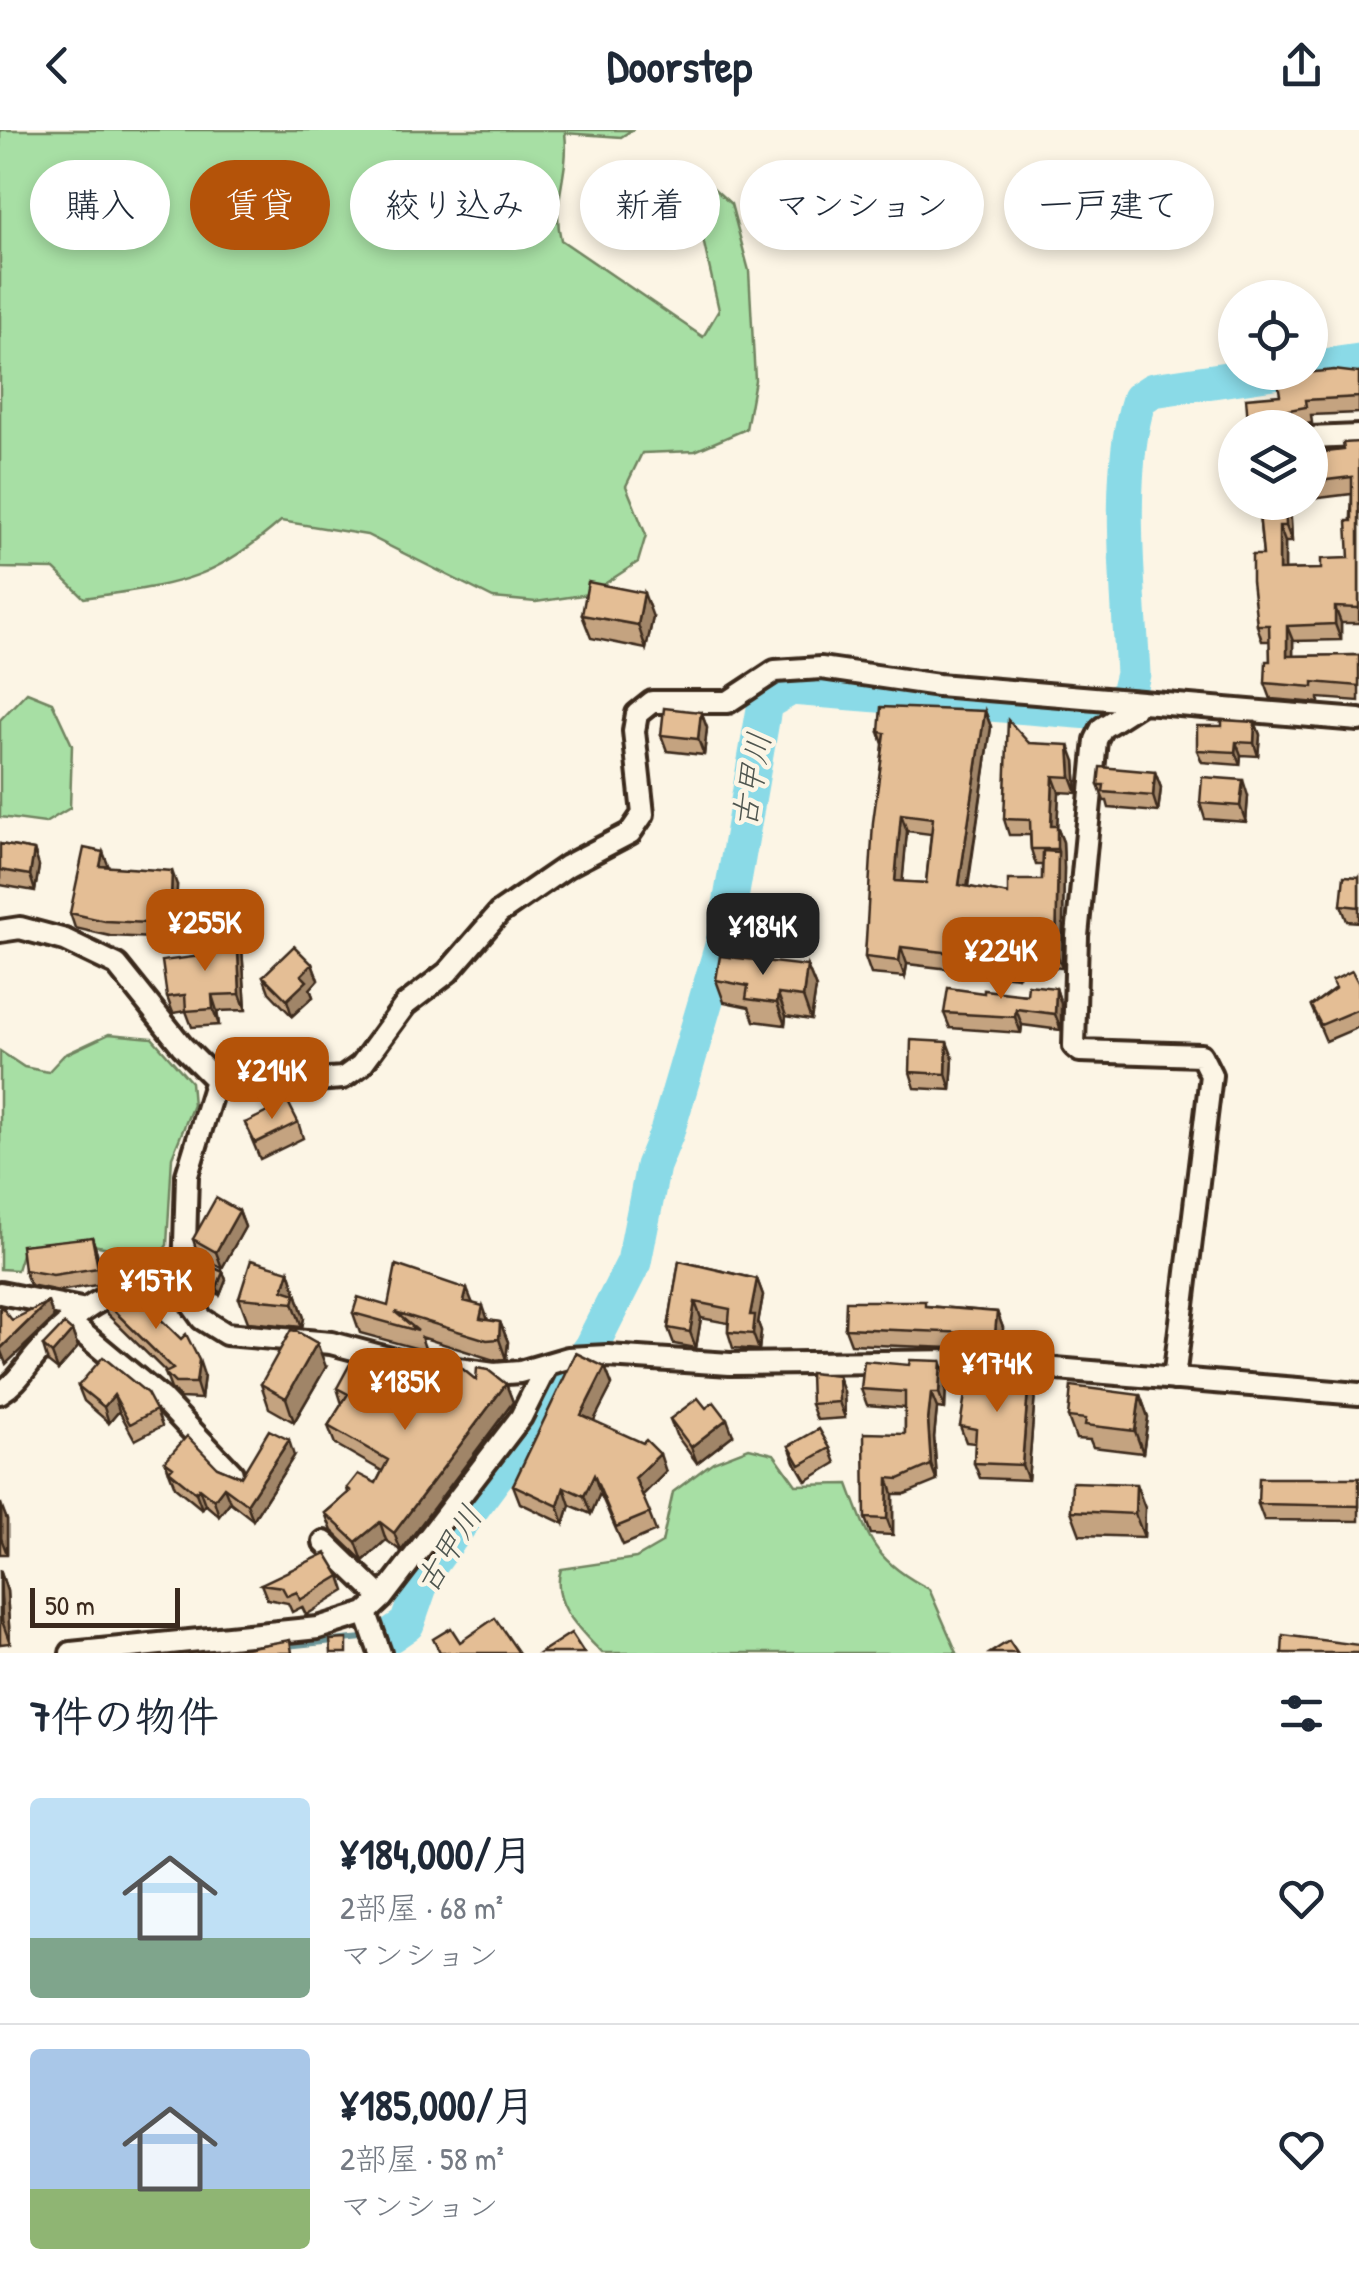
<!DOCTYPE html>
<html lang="ja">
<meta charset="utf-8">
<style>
body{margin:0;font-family:"Patrick Hand","Klee One",sans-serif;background:#f6f6f7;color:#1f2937;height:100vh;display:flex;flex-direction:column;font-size:38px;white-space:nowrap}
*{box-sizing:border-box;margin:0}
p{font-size:32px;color:#747a83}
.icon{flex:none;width:55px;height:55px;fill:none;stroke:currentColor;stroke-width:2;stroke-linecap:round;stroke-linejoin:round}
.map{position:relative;height:1523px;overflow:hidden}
.sheet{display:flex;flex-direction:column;background:#fff;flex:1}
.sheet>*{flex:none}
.hud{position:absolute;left:30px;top:30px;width:1300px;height:90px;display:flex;gap:20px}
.fabs{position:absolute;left:1218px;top:150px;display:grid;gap:20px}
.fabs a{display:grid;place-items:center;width:110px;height:110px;border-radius:50%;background:#fff;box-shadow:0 5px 15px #0003;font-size:50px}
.scale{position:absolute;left:30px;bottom:25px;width:150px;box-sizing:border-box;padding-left:10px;border:5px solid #3b2a1e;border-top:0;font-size:28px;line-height:35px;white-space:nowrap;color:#3b2a1e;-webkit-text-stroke:8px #fcf5e5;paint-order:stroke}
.price{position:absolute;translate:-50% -85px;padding:0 22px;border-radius:20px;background:#b45309;color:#fff;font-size:32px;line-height:65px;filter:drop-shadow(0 2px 5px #0008)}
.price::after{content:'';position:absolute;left:50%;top:60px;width:30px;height:22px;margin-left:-15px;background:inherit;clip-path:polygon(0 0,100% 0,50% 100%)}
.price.active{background:#222;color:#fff}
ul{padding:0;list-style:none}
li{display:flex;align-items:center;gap:30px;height:250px;padding:0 30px}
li+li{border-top:2px solid #e0e1e3}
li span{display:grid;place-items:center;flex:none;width:280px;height:200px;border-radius:10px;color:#555}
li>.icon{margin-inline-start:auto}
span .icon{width:120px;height:120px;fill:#fffc;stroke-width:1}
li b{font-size:42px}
h2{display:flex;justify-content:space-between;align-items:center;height:120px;padding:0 30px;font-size:42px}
.chip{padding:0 35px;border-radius:45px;background:#fff;box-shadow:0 5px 15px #0003;font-size:35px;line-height:90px}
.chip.active{background:#b45309;color:#fff}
header{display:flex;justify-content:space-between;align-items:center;height:130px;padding:0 30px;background:#fff;font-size:45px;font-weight:700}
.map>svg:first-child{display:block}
.green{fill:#a7dfa4;stroke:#718461;stroke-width:2.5}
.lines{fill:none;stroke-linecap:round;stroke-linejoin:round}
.stream{stroke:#6a9497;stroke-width:6}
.river{stroke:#8adae7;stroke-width:35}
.minor-casing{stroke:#3b2a1e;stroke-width:28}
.minor{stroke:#fcf5e5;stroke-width:20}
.wall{fill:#c4a380;stroke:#3b2a1e;stroke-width:2.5;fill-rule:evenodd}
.shaded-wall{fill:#a08568;stroke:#3b2a1e;stroke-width:2.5}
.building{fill:#e4be95;stroke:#3b2a1e;stroke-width:2.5;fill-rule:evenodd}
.labels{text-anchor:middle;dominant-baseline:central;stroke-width:9;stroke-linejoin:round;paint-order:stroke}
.water-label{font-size:32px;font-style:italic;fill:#4f5650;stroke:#fcf5e5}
</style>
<header><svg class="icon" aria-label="back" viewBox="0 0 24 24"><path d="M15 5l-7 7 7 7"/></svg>Doorstep<svg class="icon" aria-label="share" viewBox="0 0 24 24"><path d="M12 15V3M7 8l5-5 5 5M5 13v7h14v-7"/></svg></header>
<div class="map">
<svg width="1359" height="1523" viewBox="0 0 1359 1523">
<rect width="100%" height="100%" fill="#fcf5e5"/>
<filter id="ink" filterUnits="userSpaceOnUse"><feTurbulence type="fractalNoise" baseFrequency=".01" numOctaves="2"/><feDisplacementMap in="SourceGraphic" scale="20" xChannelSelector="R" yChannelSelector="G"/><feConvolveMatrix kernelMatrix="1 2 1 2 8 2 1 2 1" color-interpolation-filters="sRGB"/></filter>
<g filter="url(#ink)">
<!-- green -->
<path class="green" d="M0,0H632L621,7L565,3C570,46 551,70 561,110L703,207L719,180L700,96L701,47L731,74L749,141L755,250L746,299L695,321L642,323L626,356L646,405L638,432L589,464L536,472L493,468L367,405L281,391C209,454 174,454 84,468L54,439L0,438Z
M27,562L52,572L72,615L70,678L45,693L0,687V590Z
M109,904L152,908L191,952L193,975L172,1027L167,1115L153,1136L125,1144L109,1118L76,1112L22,1124L17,1140L0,1139V921L24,937L48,942L64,925Z
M749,1318L774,1324L796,1355L848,1354C869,1410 874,1431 929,1459L957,1523H602C580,1500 550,1473 561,1439L636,1428L662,1413L673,1362L713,1332Z"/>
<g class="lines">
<!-- stream -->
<path class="stream" d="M286,1516L391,1505
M215,1523L239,1521"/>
<!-- river -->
<path class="river" d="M1310,238L1359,231
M391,1505L407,1494L425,1442L591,1217L634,1132L653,1036L667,1002L724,809L765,573L791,558L1103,583L1128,564L1133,544C1129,464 1115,344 1139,269L1153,260L1273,242"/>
<defs>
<path id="minor" d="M1310,308L1359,306
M1141,573L1102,598L1096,610L1077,806L1074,916L1080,921L1201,925L1211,945L1174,1249
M0,801L20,798L65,810L117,835L182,916L216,950L187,1045L184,1148L190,1172L202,1189L226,1204L331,1213L399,1231L494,1244L520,1242L568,1228L608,1226L730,1234L959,1231L1359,1264
M216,957L343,948L361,935L405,875L448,842L499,783L567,736L630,703L643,684L634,601L637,584L652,572H728L775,541L821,538L938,555L1359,590
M0,1163L81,1179
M68,1191L162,1269L232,1343
M0,1263C17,1253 24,1239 37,1224C78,1177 121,1151 184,1148
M324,1412L382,1468
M366,1483L380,1523
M71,1523L318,1498L366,1483L382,1468L521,1287L547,1235"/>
</defs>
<!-- minor casing -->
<use href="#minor" class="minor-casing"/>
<!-- minor -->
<use href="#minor" class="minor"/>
</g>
<!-- wall -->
<path class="wall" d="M1359,243V283L1311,285L1312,293L1285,298H1250L1248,292L1280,265Z
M1359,312V493H1341V510L1293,511V526L1359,525V571L1319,568V573L1271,569L1265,553L1270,531V511H1262L1257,495L1263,425L1258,372H1290L1292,412H1285V440L1321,439L1349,428L1352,364L1310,369V324L1344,320Z
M582,485L653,487L646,519L591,508Z
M985,581L991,597L968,757L1008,764L1042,750V735H1036L1031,719L1030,705H1009L1004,689L1029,613L1075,631L1077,663L1059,662L1057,697L1063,712L1064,738L1062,838L1020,833L1018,847L907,834L905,847L871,844L865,827L883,614L879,602ZM907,701L931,704L926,753L902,752Z
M701,582L707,598L704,625L667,621L661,605Z
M1255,592L1260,605L1258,626L1241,625L1240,635L1202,632L1197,620L1222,596Z
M1155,642L1161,658L1158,682L1109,678L1107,671H1104L1098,655Z
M1248,666L1246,692L1205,689L1200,673Z
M0,714L34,720L39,736L35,761L0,755Z
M108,737L177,755L175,809L110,806L75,798L70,783Z
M1359,747V792L1347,791L1341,775Z
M251,777L254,802L237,804L242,818L246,880L217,881L219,895L192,897L186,881L173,883L167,867L209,825L236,802L234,796Z
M312,834L318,850L310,859L313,867L292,886L269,862L263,846Z
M807,836L816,858L811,890L786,886L785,895L754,891L749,877L724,872L716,850Z
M1332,851L1359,854V897L1326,911L1311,876L1335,858Z
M1056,858L1061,874V900L1022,895L1021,903L950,898L944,883L984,863L1027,865Z
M953,928L951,960L915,958L910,942Z
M298,992L303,1008L260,1029L245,993Z
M239,1081L245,1097L222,1138L198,1125L193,1109Z
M92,1107L97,1123L103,1154L59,1161L30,1155L24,1140Z
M679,1131L757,1149L763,1165L758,1193L761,1201L759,1220L733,1218L728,1202V1193L701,1188L696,1218L674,1214L668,1198Z
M289,1141L304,1188L302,1197L248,1192L239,1168Z
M223,1142L226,1150L220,1165L202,1157L199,1149Z
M101,1168L162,1179L157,1185L204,1245L201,1269L180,1268L171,1259L165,1243H167L107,1184Z
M473,1173L488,1190L500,1192L508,1212L506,1229L494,1230L421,1207L426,1221L360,1203L353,1183L388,1176Z
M927,1176L997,1182L1003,1198L1001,1220L851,1214L845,1198Z
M72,1201L78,1217L58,1240L48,1232L43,1216Z
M941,1231L946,1247L945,1279L937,1278L934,1307L937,1351L905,1364H893V1405L871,1404L865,1388L905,1304V1278L867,1275L861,1259L909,1235Z
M1022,1236L1035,1263L1028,1350L980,1348L974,1333L975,1313L966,1312L960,1296L1004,1245Z
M326,1237L294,1292L269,1278L261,1254Z
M605,1237L612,1255L593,1291L666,1342L642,1365L656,1401L623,1415L600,1363L591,1384L570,1375L564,1394L520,1373L513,1355Z
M363,1240H418L506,1254L513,1272L401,1421L386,1410L363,1431L332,1401L325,1383L348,1363L347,1358L376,1353L382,1341L335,1314L328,1296L342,1274L337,1258Z
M78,1256L156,1280L162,1296L135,1310L119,1281L109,1293L84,1271Z
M844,1262L845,1288L817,1290L811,1274Z
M1140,1265L1148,1287L1143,1323L1093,1317L1090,1310L1076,1309L1068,1287Z
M706,1278L733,1305L697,1333L676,1305L670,1289Z
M789,1316L830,1318L836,1333L806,1351L795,1332Z
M294,1326L253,1390L230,1372L219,1386L205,1374L202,1379L175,1357L165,1331L217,1337L241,1347Z
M1359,1348V1391L1264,1390L1258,1374Z
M0,1374L7,1390V1424H0Z
M1145,1378L1144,1407L1080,1405L1071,1381Z
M0,1440L7,1461L10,1513L0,1514Z
M340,1446L345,1461L306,1485L302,1477L292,1482L288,1473L267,1469L261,1454Z"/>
<!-- shaded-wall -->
<path class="shaded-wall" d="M1285,372H1290L1292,412L1286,396Z
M1279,396L1285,412V456L1279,440Z
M644,463L653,487L646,519L638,495Z
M1335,477L1341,493V510L1335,494Z
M1287,496L1293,511V542L1287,526Z
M985,581L991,597L965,772L959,755Z
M701,582L707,598L704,625L698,609Z
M1255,592L1260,605L1258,626L1254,613Z
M1236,612L1241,625L1240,635L1235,622Z
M1069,615L1075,631L1077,663L1071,647Z
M1155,642L1161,658L1158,682L1153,666Z
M1053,646L1059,662L1057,697L1063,712L1064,738L1062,838L1056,821L1058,722L1051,696Z
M1243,650L1248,666L1246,692L1240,676Z
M901,684L907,701L901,768L895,751Z
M34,720L39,736L35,761L30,745Z
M103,722L109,737L100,736Z
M172,741L177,755L175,809L170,794Z
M248,769L251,777L254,802L251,794Z
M237,802L242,818L246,880L240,864Z
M901,817L907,834L905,847L899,831Z
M1014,817L1020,833L1018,847L1012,830Z
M312,834L318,850L310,859L313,867L292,886L287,870L301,845Z
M807,836L816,858L811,890L803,867Z
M1056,858L1061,874V900L1055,884Z
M778,864L786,886L785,895L777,873Z
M212,865L217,881L219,895L213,879Z
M1016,879L1022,895L1021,903L1015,887Z
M947,912L953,928L951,960L946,944Z
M239,1081L245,1097L222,1138L216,1122Z
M92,1107L97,1123L103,1154L98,1138Z
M289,1141L304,1188L302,1197L293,1173L283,1160Z
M223,1142L226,1150L220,1165L217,1157Z
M757,1149L763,1165L758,1193L761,1201L759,1220L753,1204L750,1185Z
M467,1159L475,1179L464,1171Z
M156,1164L162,1179L152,1190L146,1175Z
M48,1172L54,1188L6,1234L0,1219Z
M695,1172L701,1188L696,1218L690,1202Z
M483,1176L490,1196L480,1189Z
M997,1182L1003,1198L1001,1220L995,1204Z
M500,1192L508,1212L506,1229L499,1209Z
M72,1201L78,1217L58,1240L52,1224Z
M317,1213L326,1237L294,1292L286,1268Z
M199,1230L204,1245L201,1269L196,1253Z
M941,1231L946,1247L945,1279L939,1263Z
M605,1237L612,1255L587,1304L581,1285Z
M838,1246L844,1262L845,1288L839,1272Z
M1029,1247L1035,1263L1028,1350L1022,1335Z
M506,1254L513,1272L401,1421L394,1403Z
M931,1263L937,1278L934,1307L937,1351L931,1335L928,1291Z
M114,1265L119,1281L109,1293L104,1277Z
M1140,1265L1148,1287L1143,1323L1135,1301Z
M727,1289L733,1305L697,1333L691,1317Z
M289,1310L294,1326L253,1390L247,1374Z
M660,1324L666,1342L642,1366L635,1348Z
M594,1345L600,1363L591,1384L584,1366Z
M888,1348L893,1364V1405L887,1389Z
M1136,1354L1145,1378L1144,1407L1135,1384Z
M224,1357L230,1372L219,1386L214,1370Z
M564,1357L570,1375L564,1394L558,1376Z
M199,1358L205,1374L202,1379L196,1363Z
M1,1374L7,1390V1424L1,1408Z
M380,1392L386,1410L363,1431L356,1412Z
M0,1440L7,1461L10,1513L2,1491Z"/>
<!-- building -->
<path class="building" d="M1334,240L1359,243V267L1305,270L1306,277L1272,283L1273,290L1248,292L1246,268L1280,265L1277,246Z
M1359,312V478L1335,477V494L1287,496V526L1359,525V556L1313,552V557L1265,553L1266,531H1270L1269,495H1257L1252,451V425H1263L1258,372H1285L1286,396H1279V440L1321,439V429L1349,428L1347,391H1352V347L1310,352V324L1344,320L1343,313Z
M588,452L644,463L638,495L582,485Z
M881,577L985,581L959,755L1008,764V750H1042L1043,721L1058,722L1056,821L1014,817L1012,830L901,817L899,831L865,827L873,692L885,603L879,602ZM901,684L933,688L926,753L895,751Z
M664,578L701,582L698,609L661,605Z
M1008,590L1029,613L1069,615L1071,647L1053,646L1051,696H1057V719H1031L1030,690L1004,689Z
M1222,590L1255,592L1254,613L1236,612L1235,622L1197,620V596H1222Z
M1100,637L1155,642L1153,666L1103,662L1104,655H1098Z
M1202,647L1243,650L1240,676L1200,673Z
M0,714L34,720L30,745L0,740Z
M84,718L103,722L100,736L172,741L170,794L105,791L70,783Z
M1344,746L1359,747V777L1341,775Z
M248,769L251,794L234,796L231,771Z
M237,802L240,864L212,865L213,879L186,881L185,865L167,867L162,831L209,825L207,806Z
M294,816L312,834L301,845L307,851L287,870L263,846Z
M720,826L807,836L803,867L778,864L777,873L746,869L748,856L716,850Z
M1352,841L1359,854V879L1321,895L1311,876L1336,858L1332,851Z
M1028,855L1056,858L1055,884L1016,879L1015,887L944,883L948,858L984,863V860L1027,865Z
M911,910L947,912L946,944L910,942Z
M288,972L298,992L255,1013L245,993Z
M216,1068L239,1081L216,1122L193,1109Z
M92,1107L98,1138L53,1145L24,1140L21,1115Z
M251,1130L289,1141L283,1160L296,1164L293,1173L239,1168Z
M679,1131L757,1149L750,1185H755L753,1204L728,1202L730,1179L695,1172L690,1202L668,1198Z
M206,1134L223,1142L217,1157L199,1149Z
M396,1135L467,1159L464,1171L483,1176L480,1189L500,1192L499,1209L487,1210L395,1182L418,1201L353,1183L358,1167L388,1176Z
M143,1152L156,1164L146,1175L181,1209L186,1204L199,1230L196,1253H175L165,1243L173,1239L101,1168Z
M846,1171H925V1176L997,1182L995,1204L845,1198Z
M48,1172L0,1219V1175L12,1190Z
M64,1194L72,1201L52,1224L43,1216Z
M291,1200L296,1201L317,1213L286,1268L261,1254Z
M372,1222L418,1240L426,1231L459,1236L476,1250L477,1238L488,1240L506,1254L394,1403L380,1392L356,1412L325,1383L351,1361L347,1358L358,1344L376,1353L388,1330L328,1296L348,1264L337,1258L350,1234L363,1240Z
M576,1223L605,1237L581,1285L643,1313L646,1310L660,1324L635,1348L650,1383L616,1397L594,1345L584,1366L564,1357L558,1376L513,1355Z
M103,1227L147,1263L156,1280L130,1294L114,1265L104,1277L78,1256Z
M910,1230L941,1231L939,1263H931L928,1291L931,1335L899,1349L888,1348L887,1389L865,1388L864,1303L905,1304V1262L861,1259L864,1231L909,1235Z
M1006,1234L1022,1236L1021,1246L1029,1247L1022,1335L974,1333L976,1299L960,1296L969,1239L1004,1245Z
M810,1243L838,1246L839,1272L811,1274Z
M1071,1256L1140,1265L1135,1301L1085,1295L1086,1289L1068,1287Z
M698,1268L706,1278L714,1272L727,1289L691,1317L670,1289Z
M819,1299L830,1318L800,1335L789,1316Z
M269,1300L289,1310L247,1374L224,1357L214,1370L199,1358L196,1363L169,1341L173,1337L165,1331L187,1306L217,1337L241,1347Z
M1259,1348H1359V1376L1258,1374Z
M1072,1352L1136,1354L1135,1384L1071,1381Z
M0,1374H1V1408H0Z
M326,1423L340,1446L300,1470L297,1462L287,1466L282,1457L261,1454Z
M0,1451L2,1491H0Z
M495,1488L519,1523H440L433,1509L451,1498L460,1512Z
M571,1503L584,1523H540Z
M1283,1505L1359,1515V1523H1282Z
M347,1509V1523H331L330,1510Z
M290,1510L292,1523H234V1520Z
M1009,1511L1017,1523H990Z"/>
</g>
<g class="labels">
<!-- water labels -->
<g class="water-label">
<text transform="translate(751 650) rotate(-80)">古甲川</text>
<text transform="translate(448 1419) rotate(-58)">古甲川</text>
</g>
</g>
</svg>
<div class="fabs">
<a><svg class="icon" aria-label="locate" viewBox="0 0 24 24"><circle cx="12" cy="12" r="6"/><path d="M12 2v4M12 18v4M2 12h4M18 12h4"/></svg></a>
<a><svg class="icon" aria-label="layers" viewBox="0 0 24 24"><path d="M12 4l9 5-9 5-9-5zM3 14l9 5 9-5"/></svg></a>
</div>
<div class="scale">50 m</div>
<b class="price" style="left:205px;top:844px">¥255K</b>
<b class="price active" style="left:763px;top:848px">¥184K</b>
<b class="price" style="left:1001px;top:872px">¥224K</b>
<b class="price" style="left:272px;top:992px">¥214K</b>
<b class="price" style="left:156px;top:1202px">¥157K</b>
<b class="price" style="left:997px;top:1285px">¥174K</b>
<b class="price" style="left:405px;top:1303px">¥185K</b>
<div class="hud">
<a class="chip">購入</a>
<a class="chip active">賃貸</a>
<a class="chip">絞り込み</a>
<a class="chip">新着</a>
<a class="chip">マンション</a>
<a class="chip">一戸建て</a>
</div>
</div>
<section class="sheet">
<h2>7件の物件<svg class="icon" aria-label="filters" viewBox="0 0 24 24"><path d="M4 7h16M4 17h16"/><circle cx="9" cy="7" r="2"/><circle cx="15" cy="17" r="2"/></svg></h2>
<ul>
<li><span style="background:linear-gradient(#bfe0f5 70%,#7fa58c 0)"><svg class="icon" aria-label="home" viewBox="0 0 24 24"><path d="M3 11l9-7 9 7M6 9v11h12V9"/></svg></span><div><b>¥184,000/月</b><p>2部屋 · 68 m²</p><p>マンション</p></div><svg class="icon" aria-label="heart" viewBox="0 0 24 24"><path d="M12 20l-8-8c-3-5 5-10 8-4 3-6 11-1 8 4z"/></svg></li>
<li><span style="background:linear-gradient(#a9c7e8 70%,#8fb573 0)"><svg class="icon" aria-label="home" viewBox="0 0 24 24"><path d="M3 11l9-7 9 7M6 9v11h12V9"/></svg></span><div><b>¥185,000/月</b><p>2部屋 · 58 m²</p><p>マンション</p></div><svg class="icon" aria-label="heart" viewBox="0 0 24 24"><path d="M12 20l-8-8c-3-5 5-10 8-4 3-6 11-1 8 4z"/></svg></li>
</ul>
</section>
